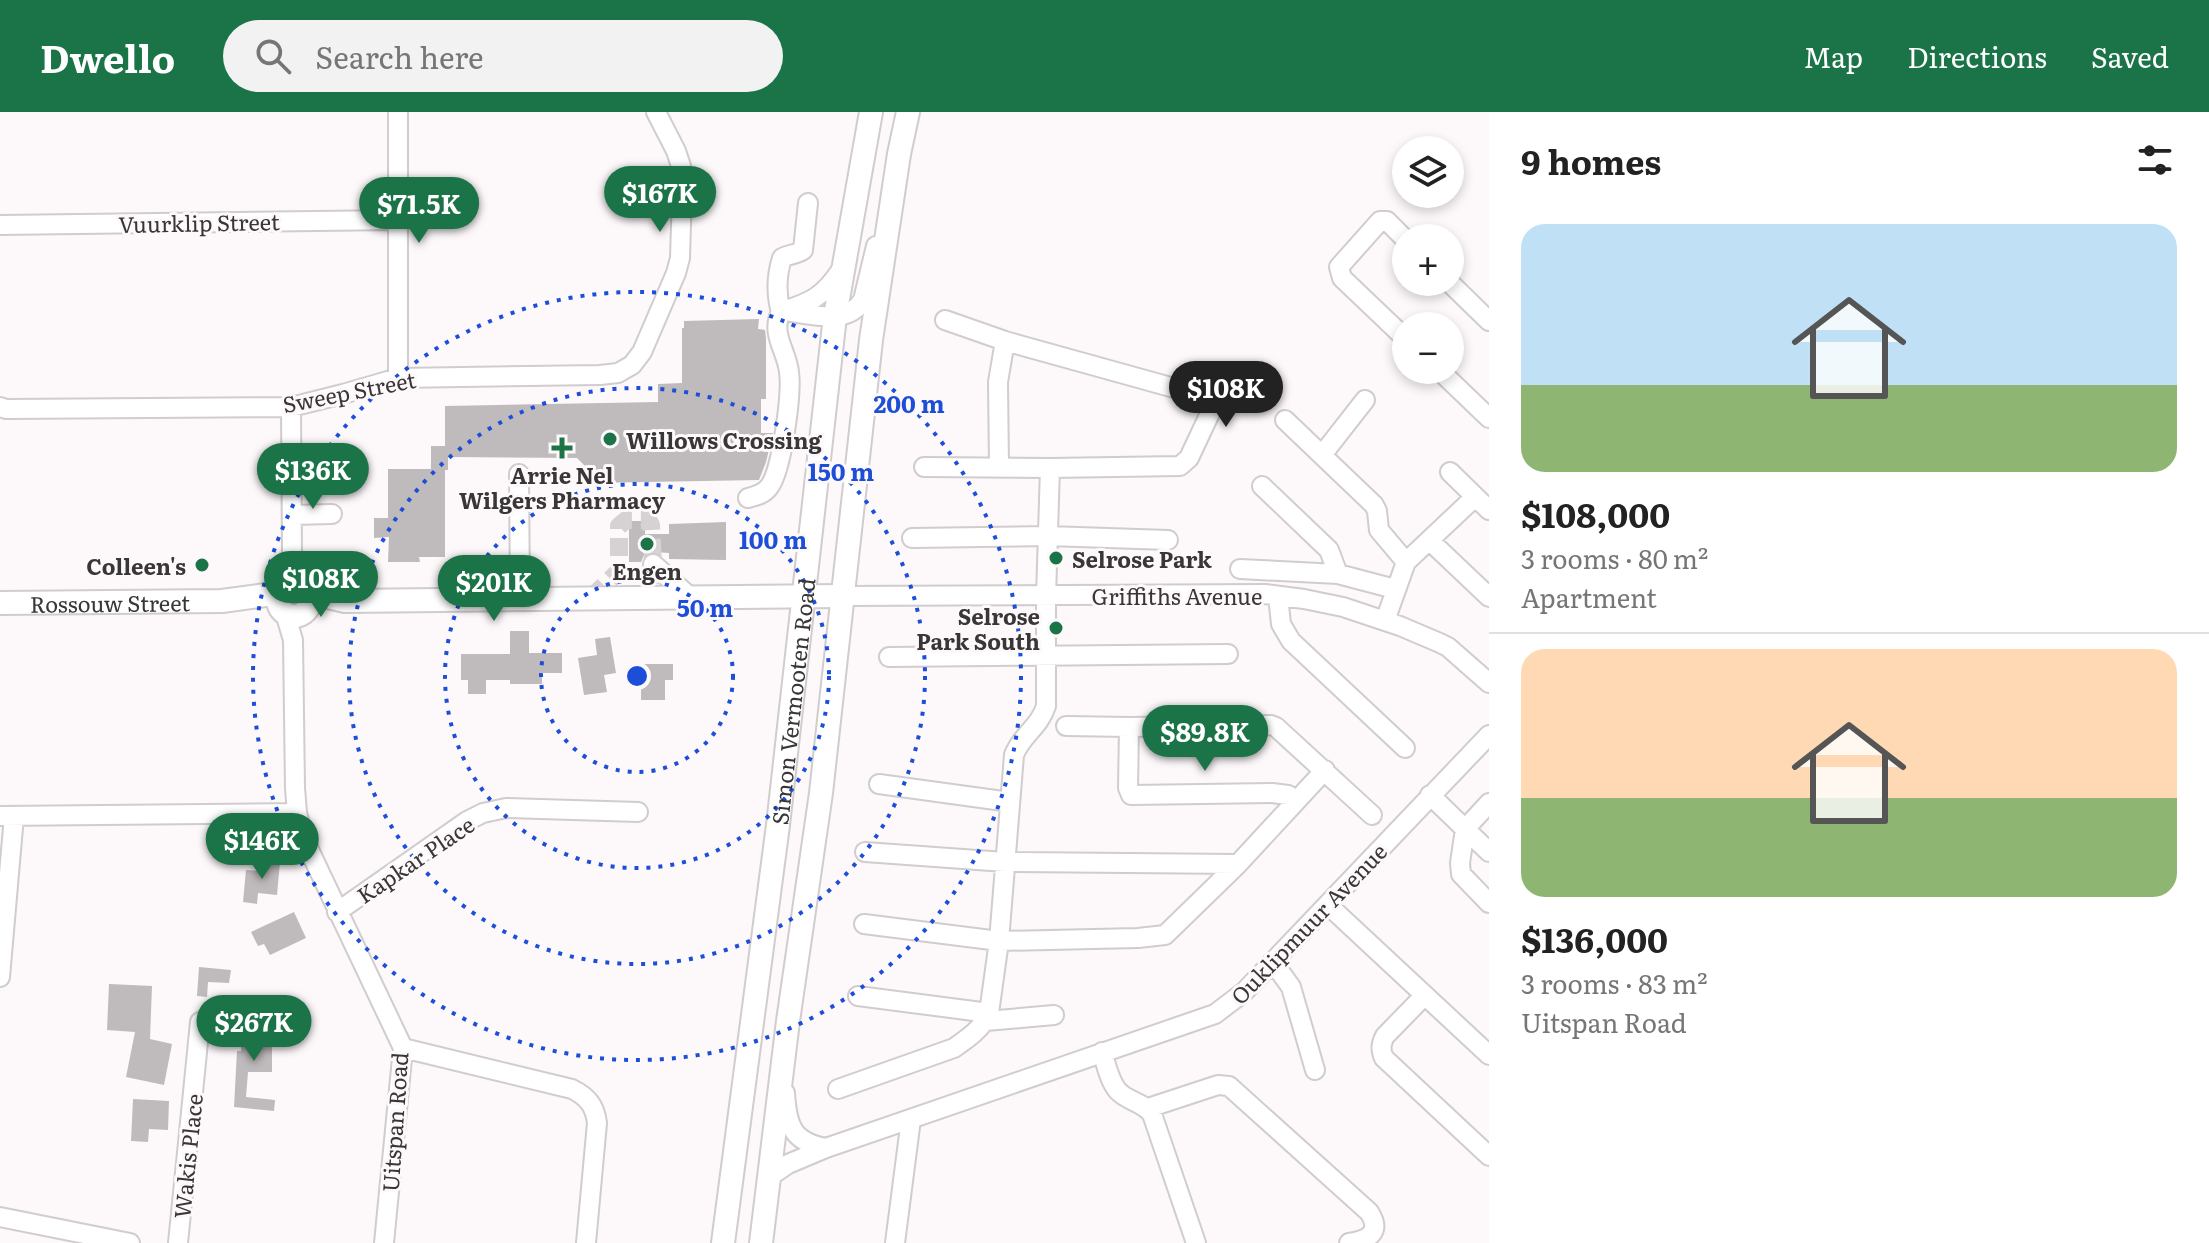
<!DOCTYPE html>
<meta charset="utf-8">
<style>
body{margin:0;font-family:Literata,serif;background:#f2f2f2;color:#222;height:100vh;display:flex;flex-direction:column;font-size:30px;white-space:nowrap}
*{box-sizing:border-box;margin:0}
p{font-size:26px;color:#767676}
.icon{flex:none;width:44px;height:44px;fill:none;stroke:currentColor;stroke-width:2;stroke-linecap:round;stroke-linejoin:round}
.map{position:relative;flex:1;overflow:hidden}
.sheet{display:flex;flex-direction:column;background:#fff;width:720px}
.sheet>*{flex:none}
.buttons{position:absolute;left:1392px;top:24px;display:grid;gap:16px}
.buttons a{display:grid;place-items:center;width:72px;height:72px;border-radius:50%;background:#fff;box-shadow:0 4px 12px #0003;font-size:40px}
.price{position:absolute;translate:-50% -68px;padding:0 18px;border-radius:28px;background:#1b7448;color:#fff;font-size:26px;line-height:52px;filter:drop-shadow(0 2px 4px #0008)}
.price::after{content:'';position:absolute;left:50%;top:48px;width:24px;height:18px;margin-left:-12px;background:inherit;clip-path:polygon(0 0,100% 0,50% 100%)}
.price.current{background:#222;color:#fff}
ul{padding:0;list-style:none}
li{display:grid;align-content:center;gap:16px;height:424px;padding:0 32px}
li+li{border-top:2px solid #e0e0e0}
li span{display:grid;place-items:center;height:248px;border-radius:24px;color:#555}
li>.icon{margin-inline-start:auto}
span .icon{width:144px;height:144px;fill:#fffc;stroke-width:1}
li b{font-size:34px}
h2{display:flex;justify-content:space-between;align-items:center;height:96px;padding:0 32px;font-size:34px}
header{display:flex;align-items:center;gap:48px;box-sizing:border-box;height:112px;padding:0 40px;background:#1b7448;color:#fff}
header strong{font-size:38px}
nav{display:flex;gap:44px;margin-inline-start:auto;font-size:28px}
.search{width:560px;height:72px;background:#f2f2f2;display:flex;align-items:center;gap:20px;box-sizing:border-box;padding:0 28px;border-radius:44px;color:#767676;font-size:30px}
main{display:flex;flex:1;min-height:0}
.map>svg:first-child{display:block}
.building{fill:#bfbabc}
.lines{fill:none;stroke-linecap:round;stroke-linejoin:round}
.minor-tunnel{stroke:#d6d1d3;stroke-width:18;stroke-dasharray:18 9;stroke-linecap:butt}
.minor-casing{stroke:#d1ccce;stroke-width:22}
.major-casing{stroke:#d1ccce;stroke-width:26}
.minor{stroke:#fff;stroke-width:18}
.major{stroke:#fff;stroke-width:22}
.ring{fill:none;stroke:#1d4ed8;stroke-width:4;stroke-dasharray:4 8}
.poi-dot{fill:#1b7448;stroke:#fdf8fa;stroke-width:3}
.labels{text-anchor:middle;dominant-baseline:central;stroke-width:6;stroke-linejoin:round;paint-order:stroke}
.street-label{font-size:22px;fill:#383636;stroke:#fdf8fa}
.poi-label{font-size:22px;font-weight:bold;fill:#383636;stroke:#fdf8fa;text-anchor:start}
.centre{fill:#1d4ed8;stroke:#fdf8fa;stroke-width:4}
.ring-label{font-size:24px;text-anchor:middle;font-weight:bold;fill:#1d4ed8;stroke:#fdf8fa;stroke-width:6;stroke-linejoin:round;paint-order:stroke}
</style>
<header>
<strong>Dwello</strong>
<div class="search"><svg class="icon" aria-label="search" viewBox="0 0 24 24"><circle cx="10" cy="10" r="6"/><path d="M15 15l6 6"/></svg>Search here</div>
<nav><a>Map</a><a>Directions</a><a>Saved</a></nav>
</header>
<main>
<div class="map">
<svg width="1489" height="1131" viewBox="0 0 1489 1131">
<rect width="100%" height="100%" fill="#fdf8fa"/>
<!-- building -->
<path class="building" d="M759,207L758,217L765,218L766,226V287H761V321H773L766,350L759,368L589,371L588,357L577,346L448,345V358H445V445H419L420,450H388L389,425L374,426V406H388V357H431V334H445V294L658,290V272L682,271V216H684V209Z
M629,409H645V422H669V412L726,410V448L669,447V441L655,440L645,441L641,450H629Z
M510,519H529V541H562V561H542V572H510V568H486V582H468V568H461V542H510Z
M610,525L616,561L604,563L607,580L584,583L578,546L597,543L595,527Z
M635,552H673V568H665V588H641V577H638V568H635Z
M261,748L280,750L277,783L258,781L257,792L243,790L246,758L260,759Z
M294,800L306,826L270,843L264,832L258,834L251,820Z
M199,855L231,858L229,871L208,870L207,885L197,884Z
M109,872L152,874L150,927L172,932L164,973L126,965L135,920L107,918Z
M242,913L279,914V927H272V960H248L246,985L275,988L274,999L234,995L237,939H241Z
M133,987L169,989L168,1018L149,1017L148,1030L131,1029Z"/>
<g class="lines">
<!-- minor-tunnel -->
<path class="minor-tunnel" d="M591,486L619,459V414L626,408H648L651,413L653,452L662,473V479L656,486"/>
<defs>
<path id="minor" d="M398,0V266
M0,113L398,108
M1406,128L1387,109H1380L1339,155L1342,166L1406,227
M1449,170L1489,209
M781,200C776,182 776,165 782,146C789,142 796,143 803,138L808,91
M791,200C814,203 848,213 863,188L876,134
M1439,258L1489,306
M0,295L6,297L291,295L343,282L398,266L600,263L618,261L632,253L642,240L676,161L680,146L682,79L681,54L676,39L656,0
M291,295L292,445L304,476
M1285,308L1374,393L1377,399L1379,418L1406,450
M1322,343L1365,288
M924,355L1050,356L1180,354L1189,346L1212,297L1210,289L1203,284L1005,229L945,208
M999,355L998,270L1005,229
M1450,360L1489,398
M519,362L520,487
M1262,374L1329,438L1338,462
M748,386C756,384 764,382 769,375C782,359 792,281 789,260C787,239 770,222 781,200C811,190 823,185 841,158
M292,403L332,402
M912,426L1048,424L1168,428
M1430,429L1489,485
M653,452L690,485
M1240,457L1338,462L1395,477
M842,484L1265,482L1304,487L1343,495L1400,514L1440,531L1448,535L1489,571
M1278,484L1281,512L1291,529L1405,636
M285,501L293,528L295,676L297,701L304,727L403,936L384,1131
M1385,509L1406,450L1475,385
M889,545L1228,542
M1066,614L1129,615L1271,613L1276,615L1372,703
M1129,615L1128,676L1131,683L1272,681L1288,683L1296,688
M879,672L1010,690
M1430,683L1489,740
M1489,691L1465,717L1460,751L1461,762L1489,791
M0,704L297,701
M865,740L1005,750L1238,752
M1328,793L1489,943
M337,800L467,709L483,701L506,696L638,700
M864,812L999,829L1138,826L1165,823L1238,752L1325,658
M1273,850L1291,875L1315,958
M0,865L14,704
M858,884L989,901
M1424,884L1385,924C1381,932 1380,937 1384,946L1489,1044
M986,909L1054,903
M403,936L572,977C588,985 595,994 597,1011L586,1131
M1102,940C1106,951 1109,969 1118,979C1127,989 1143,990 1152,1002L1196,1131
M838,977L954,936C967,927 983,916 989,901L999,829L1014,643C1022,622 1039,616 1046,594V485L1050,356
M785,981C787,1013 792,1030 826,1036
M1148,996L1218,973L1229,974L1369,1100C1382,1120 1369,1128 1349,1131
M769,1065L788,1052L826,1036L1215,902L1244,880L1489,623
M0,1105L130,1131
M178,1131L200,910
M895,1131L911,1007"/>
<g id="major">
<circle cx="294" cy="488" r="16"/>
<path d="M307,480L345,489L842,484"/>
<path id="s1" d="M0,491L222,489L280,481"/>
<path id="s2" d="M723,1131L778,713L835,204L871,0"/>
<path d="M761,1131L788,909L821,681L871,228L899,42L908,0"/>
</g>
</defs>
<!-- minor casing -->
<use href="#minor" class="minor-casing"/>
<!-- major casing -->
<use href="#major" class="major-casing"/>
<!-- minor -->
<use href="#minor" class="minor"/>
<!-- major -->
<use href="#major" class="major"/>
</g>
<!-- distance rings -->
<g class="ring">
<circle cx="637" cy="564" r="96"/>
<circle cx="637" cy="564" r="192"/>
<circle cx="637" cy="564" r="288"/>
<circle cx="637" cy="564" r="384"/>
</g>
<!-- markers -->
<g class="poi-dot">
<circle cx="610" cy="327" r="8"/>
<path d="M558 324h8v8h8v8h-8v8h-8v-8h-8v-8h8z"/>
<circle cx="647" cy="432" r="8"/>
<circle cx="1056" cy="446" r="8"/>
<circle cx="202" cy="453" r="8"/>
<circle cx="1056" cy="516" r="8"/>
</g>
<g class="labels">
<!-- street labels -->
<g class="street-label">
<text transform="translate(199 110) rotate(-1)">Vuurklip Street</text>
<text transform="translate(349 279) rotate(-11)">Sweep Street</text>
<text x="1177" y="483">Griffiths Avenue</text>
<text stroke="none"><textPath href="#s1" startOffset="110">Rossouw Street</textPath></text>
<text stroke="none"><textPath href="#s2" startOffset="546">Simon Vermooten Road</textPath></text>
<text transform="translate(415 747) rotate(-34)">Kapkar Place</text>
<text transform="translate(1308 811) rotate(-46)">Ouklipmuur Avenue</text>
<text transform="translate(394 1010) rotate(-86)">Uitspan Road</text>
<text transform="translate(187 1044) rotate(-84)">Wakis Place</text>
</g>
<!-- poi labels -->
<g class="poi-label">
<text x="626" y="327">Willows Crossing</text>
<text x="562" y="362" text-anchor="middle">Arrie Nel<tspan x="562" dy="25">Wilgers Pharmacy</tspan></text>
<text x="1072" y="446">Selrose Park</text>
<text x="186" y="453" text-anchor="end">Colleen's</text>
<text x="647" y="458" text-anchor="middle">Engen</text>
<text x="1040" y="503" text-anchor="end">Selrose<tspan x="1040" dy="25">Park South</tspan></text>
</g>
</g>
<circle cx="637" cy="564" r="12" class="centre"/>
<g class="ring-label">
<text x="909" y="301">200 m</text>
<text x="841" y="369">150 m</text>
<text x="773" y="437">100 m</text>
<text x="705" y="505">50 m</text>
</g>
</svg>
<div class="buttons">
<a><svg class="icon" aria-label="layers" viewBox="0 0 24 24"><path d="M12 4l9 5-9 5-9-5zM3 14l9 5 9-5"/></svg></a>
<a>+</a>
<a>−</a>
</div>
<b class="price" style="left:660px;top:122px">$167K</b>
<b class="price" style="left:419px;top:133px">$71.5K</b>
<b class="price current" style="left:1226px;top:317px">$108K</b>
<b class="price" style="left:313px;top:399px">$136K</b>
<b class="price" style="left:321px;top:507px">$108K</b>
<b class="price" style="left:494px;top:511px">$201K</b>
<b class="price" style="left:1205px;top:661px">$89.8K</b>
<b class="price" style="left:262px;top:769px">$146K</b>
<b class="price" style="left:254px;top:951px">$267K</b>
</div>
<section class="sheet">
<h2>9 homes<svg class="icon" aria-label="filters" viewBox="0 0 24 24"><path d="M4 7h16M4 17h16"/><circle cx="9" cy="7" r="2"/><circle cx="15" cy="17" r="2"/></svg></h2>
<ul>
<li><span style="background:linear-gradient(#bfe0f5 65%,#8fb573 0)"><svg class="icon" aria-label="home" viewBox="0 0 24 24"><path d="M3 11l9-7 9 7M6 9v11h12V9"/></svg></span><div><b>$108,000</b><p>3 rooms · 80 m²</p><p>Apartment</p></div></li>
<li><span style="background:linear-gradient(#ffd9b3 60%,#8fb573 0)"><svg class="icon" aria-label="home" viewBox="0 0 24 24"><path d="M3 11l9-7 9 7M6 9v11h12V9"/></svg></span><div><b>$136,000</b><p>3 rooms · 83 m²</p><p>Uitspan Road</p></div></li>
</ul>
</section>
</main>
